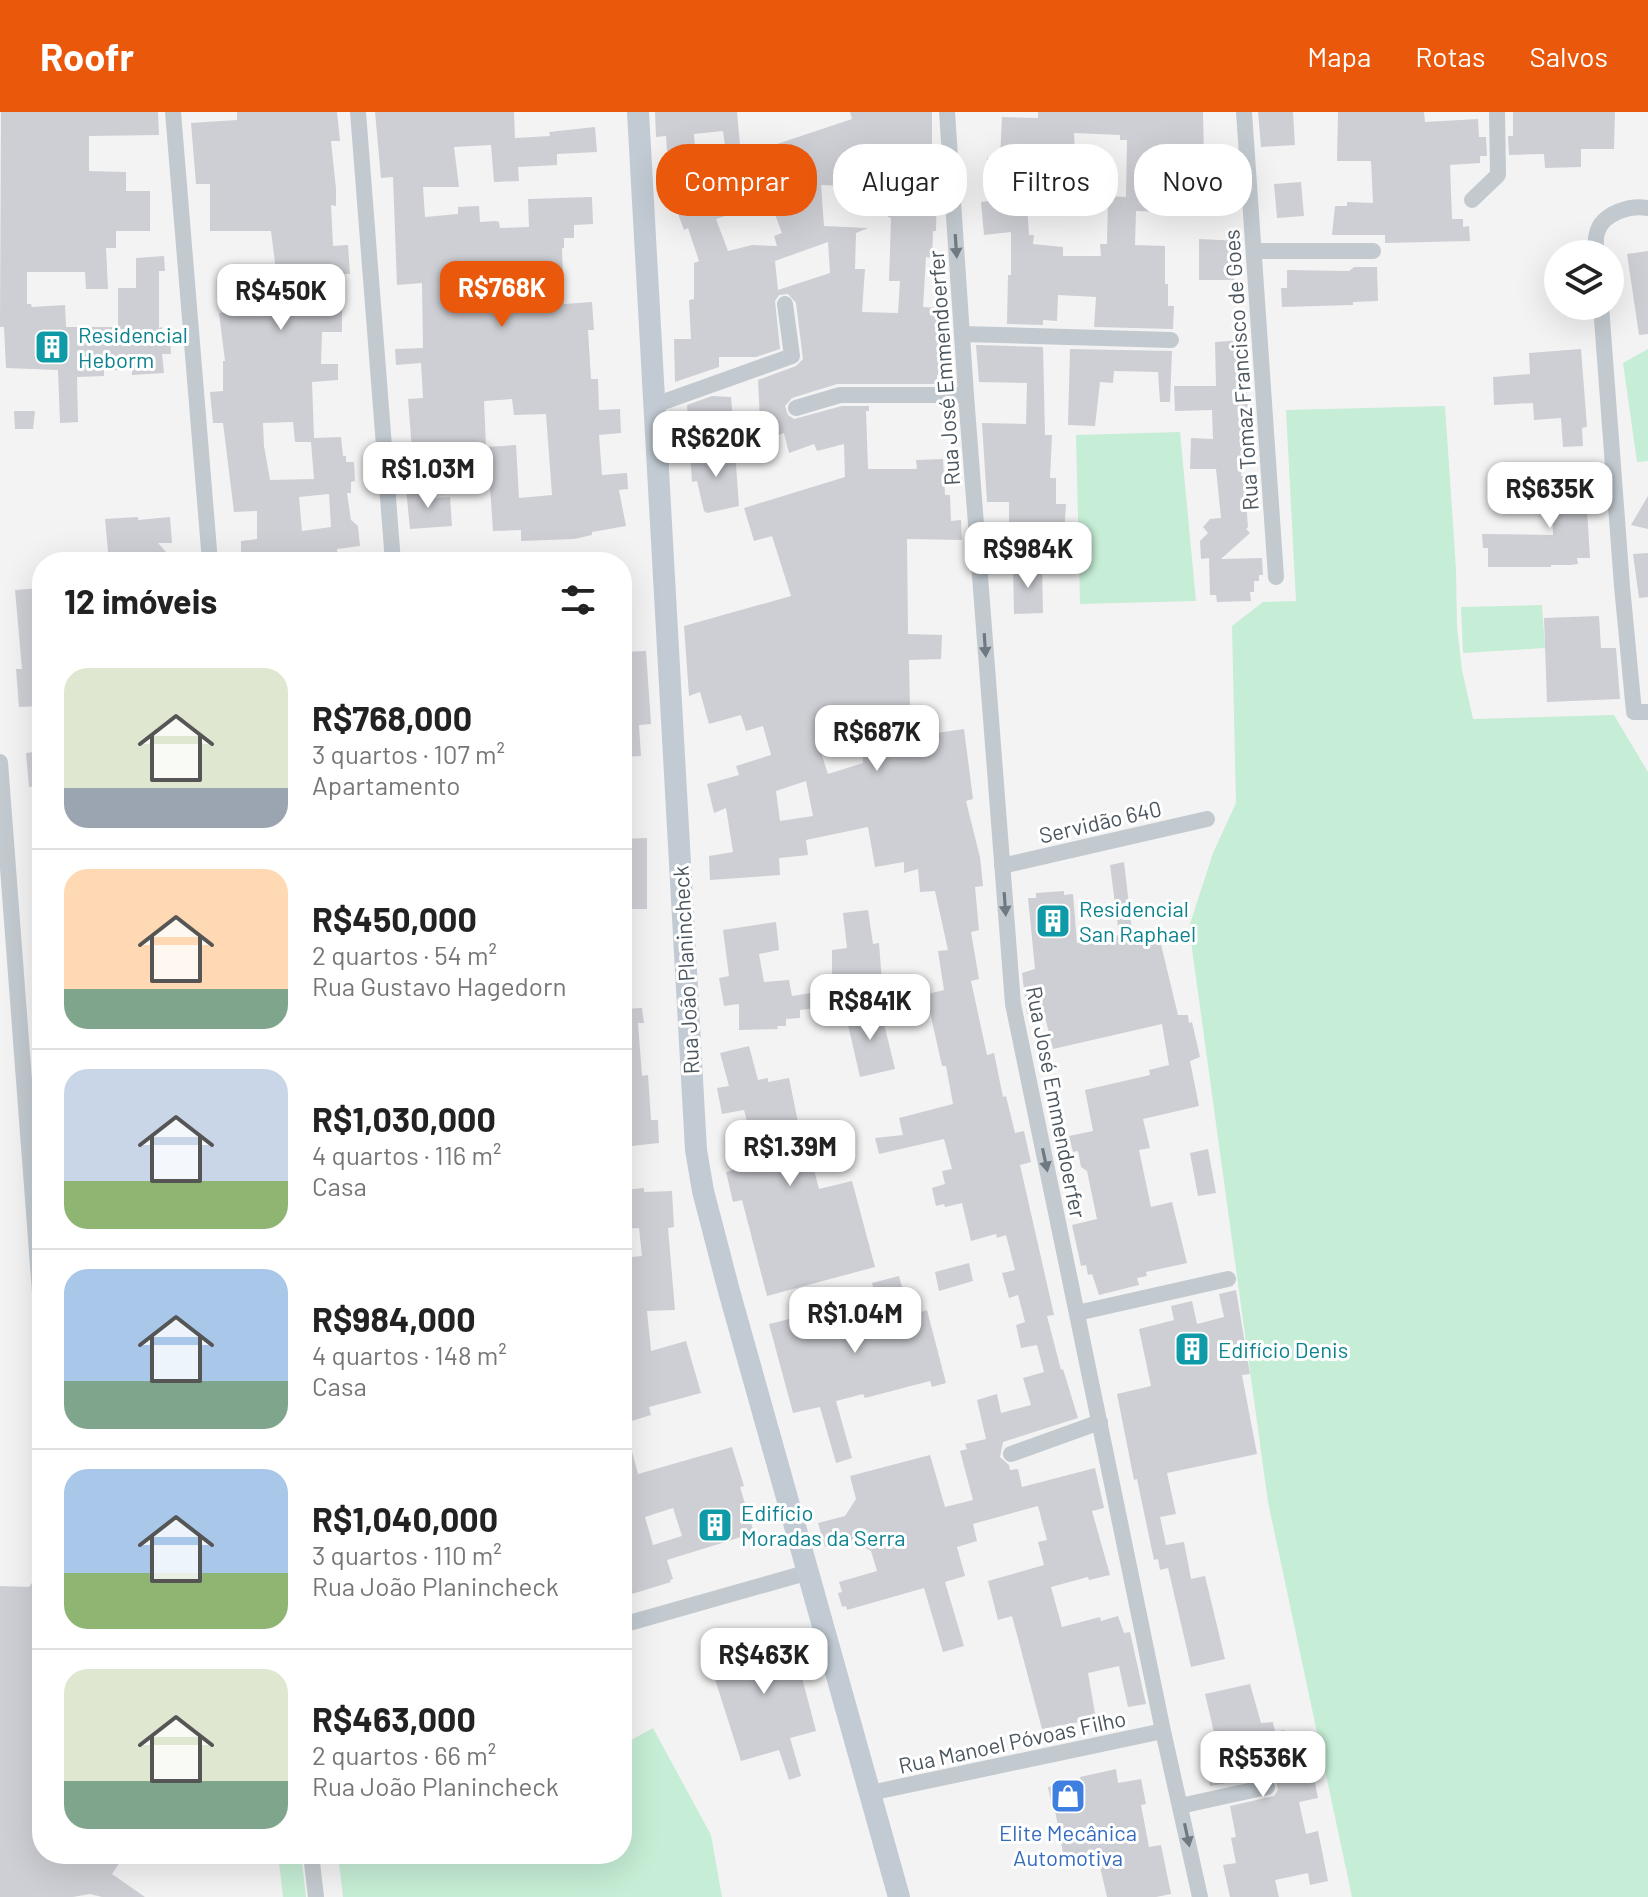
<!DOCTYPE html>
<html lang="pt">
<meta charset="utf-8">
<style>
body{margin:0;font-family:Barlow,sans-serif;background:#f2f2f2;color:#222;height:100vh;display:flex;flex-direction:column;font-size:30px;white-space:nowrap}
*{box-sizing:border-box;margin:0}
p{font-size:26px;color:#767676}
.icon{flex:none;width:44px;height:44px;fill:none;stroke:currentColor;stroke-width:2;stroke-linecap:round;stroke-linejoin:round}
.map{position:relative;flex:1;overflow:hidden}
.panel{position:absolute;left:32px;top:440px;width:600px;height:1312px;display:flex;flex-direction:column;background:#fff;border-radius:32px;box-shadow:0 8px 32px #0002}
.panel>*{flex:none}
.hud{position:absolute;left:656px;top:32px;width:760px;height:72px;display:flex;gap:16px}
.tools{position:absolute;left:1544px;top:128px;display:grid;gap:16px}
.tools a{display:grid;place-items:center;width:80px;height:80px;border-radius:50%;background:#fff;box-shadow:0 8px 32px #0002;font-size:40px}
.price{position:absolute;translate:-50% -68px;padding:0 18px;border-radius:16px;background:#fff;color:#222;font-size:26px;line-height:52px;filter:drop-shadow(0 2px 4px #0008)}
.price::after{content:'';position:absolute;left:50%;top:48px;width:24px;height:18px;margin-left:-12px;background:inherit;clip-path:polygon(0 0,100% 0,50% 100%)}
.price.on{background:#ea580c;color:#fff}
ul{padding:0;list-style:none}
li{display:flex;align-items:center;gap:24px;height:200px;padding:0 32px}
li+li{border-top:2px solid #e0e0e0}
li span{display:grid;place-items:center;flex:none;width:224px;height:160px;border-radius:24px;color:#555}
li>.icon{margin-inline-start:auto}
span .icon{width:96px;height:96px;fill:#fffc;stroke-width:1}
li b{font-size:34px}
h2{display:flex;justify-content:space-between;align-items:center;height:96px;padding:0 32px;font-size:34px}
.pill{padding:0 28px;border-radius:32px;background:#fff;box-shadow:0 8px 32px #0002;font-size:28px;line-height:72px}
.pill.on{background:#ea580c;color:#fff}
header{display:flex;align-items:center;gap:48px;box-sizing:border-box;height:112px;padding:0 40px;background:#ea580c;color:#fff}
header strong{font-size:38px}
nav{display:flex;gap:44px;margin-inline-start:auto;font-size:28px}
.map>svg:first-child{display:block}
.green{fill:#c6edd5}
.water{fill:#96d6e7}
.building{fill:#cdcfd4;fill-rule:evenodd}
.lines{fill:none;stroke-linecap:round;stroke-linejoin:round}
.minor{stroke:#c2cad0;stroke-width:16}
.secondary{stroke:#c2cbd4;stroke-width:22}
.oneway{fill:#6f7981}
.labels{text-anchor:middle;dominant-baseline:central;stroke-width:6;stroke-linejoin:round;paint-order:stroke}
.culture-label{font-size:22px;fill:#0d838f;stroke:#fff;text-anchor:start}
.street-label{font-size:22px;fill:#4b565f;stroke:#fff}
.shop-label{font-size:22px;fill:#366cbe;stroke:#fff}
</style>
<header>
<strong>Roofr</strong>
<nav><a>Mapa</a><a>Rotas</a><a>Salvos</a></nav>
</header>
<div class="map">
<svg width="1648" height="1785" viewBox="0 0 1648 1785">
<rect width="100%" height="100%" fill="#f4f3f3"/>
<!-- green -->
<path class="green" d="M1648,237V349L1637,350L1623,251Z
M1445,294L1456,457L1457,515L1462,558L1473,607L1614,603L1648,660V1785H1352L1268,1390L1189,815L1213,741L1236,691L1232,514L1263,490L1296,489L1286,298Z
M1180,320L1196,489L1080,492L1076,323Z
M1542,493L1545,536L1463,541L1461,495Z
M653,1616L711,1723L722,1785H343L338,1742H622V1633Z
M278,1742H301L306,1785H283Z"/>
<!-- water -->
<path class="water" d="M1533,372L1534,401H1520V386H1507L1506,373Z"/>
<!-- building -->
<path class="building" d="M1,0H158L159,23L89,24V59L126,60V79H150V119H116V136H106L108,177H86L85,160H27V192H31L32,195L65,193L66,215H118V176H136V146L164,144L165,159H159V216L162,215V226H170L171,242H162L164,261L132,263V257L104,259V264L77,265L78,310L60,311L58,258L6,256L4,215H0Z
M237,0H337L340,29H331L336,77V94L331,93L333,134L348,133L350,162H342V220H322L321,252H338V268L312,270L314,326L341,325L343,344H346V350H354L355,369L351,370V381H347L351,408L358,414L360,434L337,437L338,450H241V429L257,427V399L234,400L223,311H213L210,280L223,279V249H225L219,201L248,198V196H289V166L277,167L271,119H210V72H196L191,11L237,8ZM293,310L295,330H311L314,367L270,368L264,334L263,311ZM329,382L331,415L302,419L299,385Z
M375,0H514L515,26L550,24L549,20L595,15L597,40L557,42V53L518,55L519,69L494,70L491,33L454,35L459,75H423L425,105L458,102V95L479,94L480,110L496,109L499,110L500,116L529,115L528,87L592,85L593,112L574,113V126H564V136H562L564,192L592,190L594,218H588L591,267H598L599,298L620,297L621,321L599,323L602,363L627,361L628,377L619,378L626,414L592,420V423L574,427L521,429V418L493,419L490,375L469,376L467,341H457V336L412,338L408,287L423,286L421,251L396,253L395,237L423,236L422,171L397,173L393,65L381,66ZM512,287L514,303L546,302L552,383L519,386L516,333L486,335L484,289Z
M655,0H737L741,44L852,7L850,0H932V39H927L925,78H937L936,119H933L932,146L926,145L923,195L942,196V263H937V272H837L792,286L785,294L788,303L794,307L842,294H869V299H866L868,357H917L916,348L943,347L945,383H950L951,409L961,408L962,428L907,427L908,522L942,523L941,547L909,548L910,597L859,604L861,613L817,628L828,662L863,651L862,632L902,630V626L964,617L973,687L966,689L980,745L983,774L975,775L979,818L971,820L979,867L971,869L987,943L994,941L1003,985L1006,984L1015,1021L1024,1019L1031,1050L1020,1053L1054,1203L1047,1204L1061,1258L1063,1257L1078,1306L1003,1330L1000,1345L1009,1353L1010,1358L1018,1357L1022,1375L1095,1356L1104,1396L1092,1399L1110,1463L1089,1468L1088,1465L1051,1475L1062,1515L1100,1505L1101,1509L1118,1504L1124,1521L1130,1520L1146,1592L1128,1595L1119,1554L1088,1561L1096,1607L1042,1617L1012,1504L998,1508L988,1469L1044,1453L1038,1430L1047,1428L1038,1394L973,1412L977,1429L957,1435L965,1464L945,1470L964,1534L943,1540L924,1476L847,1498L846,1494L842,1495L838,1481L842,1480L839,1470L877,1459L871,1439L853,1428L825,1435L818,1411L845,1404L856,1387L850,1364L930,1343L945,1395L973,1388L960,1339L967,1337L965,1332L986,1327L977,1288L997,1282L1001,1301L1031,1293L1023,1266L1044,1260L1037,1233L1021,1236L1016,1213L1025,1210L1018,1183L1009,1186L1002,1161L1015,1158L1006,1123L997,1126L996,1122L971,1129L962,1091L945,1095L944,1092L936,1094L932,1076L945,1072L942,1059L952,1057L944,1027L879,1042L875,1026L903,1023L899,1006L953,992L946,954H942L929,896L920,899L916,885L944,878L938,839L948,838L935,779L920,780L918,757L904,761V750L875,755L868,715L806,728L808,743L779,746L780,763L710,768L709,744L733,740L726,696L714,701L707,672L739,663L736,654L771,643L763,614L746,619L741,603L709,612L700,580L689,584L684,514L791,484L772,424L754,429L744,396L845,365L844,332L817,339L814,332L789,341L784,321L761,329L758,268L796,254L803,247L796,191L788,182L779,183L775,189L780,237L756,245H719V255L675,270L674,227H691L689,188L694,187V151L699,149L688,116L684,118L666,69L669,68L666,24L656,25ZM723,19L727,49L697,59L694,22ZM821,73L872,75L871,101L888,102V105L891,106L889,169H900L898,201L862,200L865,157H855L856,121L868,116L824,114ZM770,89L782,121L774,124L777,134L752,133L728,139L716,107ZM828,130L830,161L778,178L775,149ZM806,669L813,704L780,709L776,679Z
M1038,0H1203L1204,46L1156,45V86L1197,87L1196,101L1136,99L1135,133L1165,134V172H1168V194H1174L1173,217L1094,215L1096,185L1058,183L1057,209L1043,208V213L1007,212L1008,163H1011V120L984,123L981,90L989,89L987,46H1000L1002,5L1038,6ZM1074,21L1120,23V28H1127L1126,85L1108,84L1107,132H1100L1101,144H1063V135L1033,132L1034,123H1029L1026,76L1033,75L1032,41L1075,42Z
M1258,0H1293L1295,33L1261,35Z
M1338,0H1424L1425,10L1478,7L1479,25H1486L1487,44H1480V51L1450,53L1452,107H1463V115L1469,114L1470,129L1385,131V123H1332L1335,94H1347V90L1373,91L1371,49H1337Z
M1513,0H1615L1614,37H1581V55L1545,56L1544,42L1509,43L1508,24H1513Z
M1301,70L1304,104L1277,106L1274,72Z
M1199,127L1241,129L1242,148H1233L1234,168H1199Z
M1648,139V222L1639,223L1627,142Z
M1354,155H1377L1378,189L1353,190V193L1282,195L1281,176H1287V158L1349,159Z
M1244,228L1248,299L1254,298L1255,318H1243L1241,364H1244L1248,415L1246,417L1250,421L1221,447L1262,446L1263,463H1259V469H1254V480H1250L1251,489L1217,490L1216,483H1210L1209,446L1201,447L1200,429L1208,421L1203,415L1210,407L1221,406L1216,357H1190L1191,326L1213,327L1212,298L1175,299L1174,274H1216L1215,230Z
M976,233L1043,235L1045,323H1052L1050,366H1056V392H1066L1064,422L1079,420L1080,439L1062,441L1061,427H1009V390H987L982,311L1026,312L1027,271L979,270Z
M1070,237L1172,239L1170,290H1160L1158,260L1114,259L1113,271L1100,270L1095,314L1068,313Z
M1581,237L1587,315L1582,316L1583,334L1563,335L1561,306L1534,308L1533,291L1494,293L1493,265L1530,262L1529,241Z
M712,284L731,285L733,308L688,310L687,293Z
M14,299H35L33,317H15Z
M708,337V342L735,339L739,394L707,401L704,399L697,369L692,370L690,339Z
M1551,364H1576L1577,369L1595,370V398H1587L1590,446H1577L1578,452L1571,453H1551V455H1488V436H1483L1482,422L1553,423L1552,395H1545L1544,368H1551Z
M425,376L426,387L450,385L452,414L410,417L406,377Z
M1648,384V417L1631,413Z
M138,405V408L170,405L172,431H158L175,450H109L105,407Z
M1648,441V485L1639,486L1633,442Z
M1013,455H1042L1043,501L1014,502Z
M42,476V594L19,595L16,557H22L15,478Z
M1599,504L1601,536H1616L1620,587L1547,590L1544,506Z
M646,539L651,612L639,613L641,644L622,645V540Z
M42,639V674L29,675L26,641Z
M647,726V797H622V727Z
M1124,750L1133,827L1158,820L1178,903H1188L1189,911L1192,910L1200,945L1190,949L1199,994L1143,1007L1150,1036L1139,1038L1151,1095L1172,1090L1187,1151L1146,1160L1147,1164L1137,1166L1139,1173L1099,1183L1092,1162L1088,1163L1086,1153L1081,1154L1072,1113L1097,1107L1087,1059L1081,1055L1078,1039L1073,1040L1069,1024L1093,1019L1085,978L1150,963L1149,958L1169,953L1162,912L1053,937L1043,897L1027,902L1022,861L1035,857L1028,786H1036V781L1064,779V783L1073,782L1077,831L1119,823L1110,753Z
M868,798L873,832L879,831L882,870L832,878V838L847,836L843,801Z
M776,810L779,838L759,842L764,870L789,868L792,884L829,878L832,894L800,898V906L786,907V914H777L778,917L739,918V892L724,894L719,866L729,864L723,818Z
M880,895L895,957L860,965L846,904Z
M642,896L644,911H638L642,964L648,963L651,1008H658L659,1031L622,1035V897Z
M749,934L758,968L768,966V970L789,966L799,1015L826,1008L830,1024L807,1030L819,1077L852,1069L875,1155L767,1184L742,1088L733,1090L726,1060L758,1051L744,998L722,1002L717,976L729,974L720,941Z
M1208,1037L1216,1081L1198,1084L1190,1041Z
M644,1076V1080L672,1079L674,1115L668,1116L675,1198L647,1199L651,1239L686,1229L701,1281L649,1295L651,1303L622,1312V1146L642,1144L639,1116L623,1117L622,1078Z
M969,1151L973,1169L939,1179L935,1160Z
M899,1164L910,1203L927,1198L946,1271L932,1275L930,1269L865,1286L863,1282L836,1289L852,1346L836,1351L820,1295L793,1301L769,1212L825,1198V1195L838,1192L839,1195L876,1185L872,1171Z
M1236,1178L1250,1262L1242,1263L1257,1342L1167,1361L1176,1402L1160,1405L1166,1433L1184,1430L1191,1467L1205,1464L1225,1547L1191,1555L1168,1456L1160,1458L1158,1447L1154,1448L1137,1367L1134,1368L1117,1282L1151,1274L1139,1217L1174,1208L1171,1194L1192,1189L1197,1212L1224,1205L1219,1182Z
M627,1321L638,1362L732,1335L744,1374L740,1375L754,1421L667,1448L673,1467L670,1468L671,1470L622,1485V1322ZM673,1396L682,1424L653,1433L645,1405Z
M42,1457V1742H125L112,1762L145,1785H102L90,1782L73,1785H0V1474L29,1475Z
M775,1519L777,1523L790,1520L816,1619L790,1626L801,1664L789,1668L779,1638L741,1649L707,1542L733,1535L731,1530Z
M1250,1572L1261,1611L1273,1610L1275,1620L1284,1618L1291,1646L1305,1644L1309,1661L1313,1660L1318,1686L1299,1690L1306,1722L1318,1719L1328,1769L1310,1773L1308,1761L1275,1768L1279,1785H1230L1223,1753L1236,1751L1231,1726L1236,1725L1230,1694L1274,1684L1278,1678L1276,1668L1265,1664L1210,1674L1204,1646L1219,1642L1205,1582Z
M1116,1657L1118,1671L1141,1667L1146,1692L1141,1693L1149,1735L1161,1733L1171,1782L1156,1785H1107L1098,1746L1065,1752L1054,1693L1052,1694L1048,1675L1081,1669L1080,1665Z"/>
<g class="lines">
<!-- minor -->
<path class="minor" d="M173,0L210,450
M358,0L393,450
M947,0L966,283L1013,892L1163,1619L1200,1785
M1244,0L1276,465
M1472,88L1498,63L1497,0
M1254,139H1373
M1597,142C1596,136 1595,127 1597,121C1602,101 1630,93 1648,96
M1601,194L1622,474L1634,600H1648
M962,222L1171,228
M652,294L792,244L785,192
M796,296L840,283H966
M0,650L42,1207
M1002,754L1207,707
M1077,1201L1228,1167
M1011,1342L1100,1310
M622,1513L809,1460
M870,1681L1163,1619
M1180,1694L1267,1675
M311,1742L316,1785"/>
<!-- secondary -->
<path class="secondary" d="M638,0L696,1038L703,1079L729,1179L899,1785"/>
</g>
<!-- one-way arrows -->
<defs><path id="oneway-solid" d="M-6-.8H1V-3.2L6.5 0L1 3.2V.8H-6Z" transform="scale(2)"/></defs>
<g class="oneway">
<use href="#oneway-solid" transform="translate(956 134) rotate(86)"/>
<use href="#oneway-solid" transform="translate(985 533) rotate(86)"/>
<use href="#oneway-solid" transform="translate(1005 792) rotate(86)"/>
<use href="#oneway-solid" transform="translate(1045 1048) rotate(78)"/>
<use href="#oneway-solid" transform="translate(1187 1723) rotate(78)"/>
</g>
<!-- icons -->
<defs>
<symbol id="building-square" viewBox="-11 -11 22 22"><rect x="-9" y="-9" width="18" height="18" rx="4" fill="#0f9aa8" stroke="#fff"/><path d="M-4-6H4V6H1V3H-1V6H-4ZM-2.5-4.3h1.7v1.8h-1.7ZM.8-4.3h1.7v1.8H.8ZM-2.5-1h1.7V.8h-1.7ZM.8-1h1.7V.8H.8Z" fill="#fff"/></symbol>
<symbol id="shop-square" viewBox="-11 -11 22 22"><rect x="-9" y="-9" width="18" height="18" rx="4" fill="#3f7fe0" stroke="#fff"/><path d="M-5-2.5h2.3a2.7 3.5 0 0 1 5.4 0H5L5.5 6h-11ZM-1.5-2.5h3a1.5 2.3 0 0 0-3 0Z" fill="#fff"/></symbol>
</defs>
<g fill-rule="evenodd">
<use href="#building-square" x="32" y="215" width="40" height="40"/>
<use href="#building-square" x="1033" y="789" width="40" height="40"/>
<use href="#building-square" x="1172" y="1217" width="40" height="40"/>
<use href="#building-square" x="695" y="1393" width="40" height="40"/>
<use href="#shop-square" x="1048" y="1664" width="40" height="40"/>
</g>
<g class="labels">
<!-- culture labels -->
<g class="culture-label">
<text x="78" y="222">Residencial<tspan x="78" dy="25">Heborm</tspan></text>
<text x="1079" y="796">Residencial<tspan x="1079" dy="25">San Raphael</tspan></text>
<text x="1218" y="1237">Edifício Denis</text>
<text x="741" y="1400">Edifício<tspan x="741" dy="25">Moradas da Serra</tspan></text>
</g>
<!-- street labels -->
<g class="street-label">
<text transform="translate(943 256) rotate(-94)">Rua José Emmendoerfer</text>
<text transform="translate(1240 258) rotate(-94)">Rua Tomaz Francisco de Goes</text>
<text transform="translate(1100 709) rotate(-13)">Servidão 640</text>
<text transform="translate(685 858) rotate(-93)">Rua João Planincheck</text>
<text transform="translate(1057 990) rotate(79)">Rua José Emmendoerfer</text>
<text transform="translate(1012 1629) rotate(-12)">Rua Manoel Póvoas Filho</text>
</g>
<!-- shop labels -->
<g class="shop-label">
<text x="1068" y="1720">Elite Mecânica<tspan x="1068" dy="25">Automotiva</tspan></text>
</g>
</g>
</svg>
<div class="tools">
<a><svg class="icon" aria-label="layers" viewBox="0 0 24 24"><path d="M12 4l9 5-9 5-9-5zM3 14l9 5 9-5"/></svg></a>
</div>
<b class="price on" style="left:502px;top:217px">R$768K</b>
<b class="price" style="left:281px;top:220px">R$450K</b>
<b class="price" style="left:716px;top:367px">R$620K</b>
<b class="price" style="left:428px;top:398px">R$1.03M</b>
<b class="price" style="left:1550px;top:418px">R$635K</b>
<b class="price" style="left:1028px;top:478px">R$984K</b>
<b class="price" style="left:877px;top:661px">R$687K</b>
<b class="price" style="left:870px;top:930px">R$841K</b>
<b class="price" style="left:790px;top:1076px">R$1.39M</b>
<b class="price" style="left:855px;top:1243px">R$1.04M</b>
<b class="price" style="left:764px;top:1584px">R$463K</b>
<b class="price" style="left:1263px;top:1687px">R$536K</b>
<div class="hud">
<a class="pill on">Comprar</a>
<a class="pill">Alugar</a>
<a class="pill">Filtros</a>
<a class="pill">Novo</a>
</div>
<section class="panel">
<h2>12 imóveis<svg class="icon" aria-label="filters" viewBox="0 0 24 24"><path d="M4 7h16M4 17h16"/><circle cx="9" cy="7" r="2"/><circle cx="15" cy="17" r="2"/></svg></h2>
<ul>
<li><span style="background:linear-gradient(#dfe7d0 75%,#9aa5b1 0)"><svg class="icon" aria-label="home" viewBox="0 0 24 24"><path d="M3 11l9-7 9 7M6 9v11h12V9"/></svg></span><div><b>R$768,000</b><p>3 quartos · 107 m²</p><p>Apartamento</p></div></li>
<li><span style="background:linear-gradient(#ffd9b3 75%,#7fa58c 0)"><svg class="icon" aria-label="home" viewBox="0 0 24 24"><path d="M3 11l9-7 9 7M6 9v11h12V9"/></svg></span><div><b>R$450,000</b><p>2 quartos · 54 m²</p><p>Rua Gustavo Hagedorn</p></div></li>
<li><span style="background:linear-gradient(#c9d6e8 70%,#8fb573 0)"><svg class="icon" aria-label="home" viewBox="0 0 24 24"><path d="M3 11l9-7 9 7M6 9v11h12V9"/></svg></span><div><b>R$1,030,000</b><p>4 quartos · 116 m²</p><p>Casa</p></div></li>
<li><span style="background:linear-gradient(#a9c7e8 70%,#7fa58c 0)"><svg class="icon" aria-label="home" viewBox="0 0 24 24"><path d="M3 11l9-7 9 7M6 9v11h12V9"/></svg></span><div><b>R$984,000</b><p>4 quartos · 148 m²</p><p>Casa</p></div></li>
<li><span style="background:linear-gradient(#a9c7e8 65%,#8fb573 0)"><svg class="icon" aria-label="home" viewBox="0 0 24 24"><path d="M3 11l9-7 9 7M6 9v11h12V9"/></svg></span><div><b>R$1,040,000</b><p>3 quartos · 110 m²</p><p>Rua João Planincheck</p></div></li>
<li><span style="background:linear-gradient(#dfe7d0 70%,#7fa58c 0)"><svg class="icon" aria-label="home" viewBox="0 0 24 24"><path d="M3 11l9-7 9 7M6 9v11h12V9"/></svg></span><div><b>R$463,000</b><p>2 quartos · 66 m²</p><p>Rua João Planincheck</p></div></li>
</ul>
</section>
</div>
